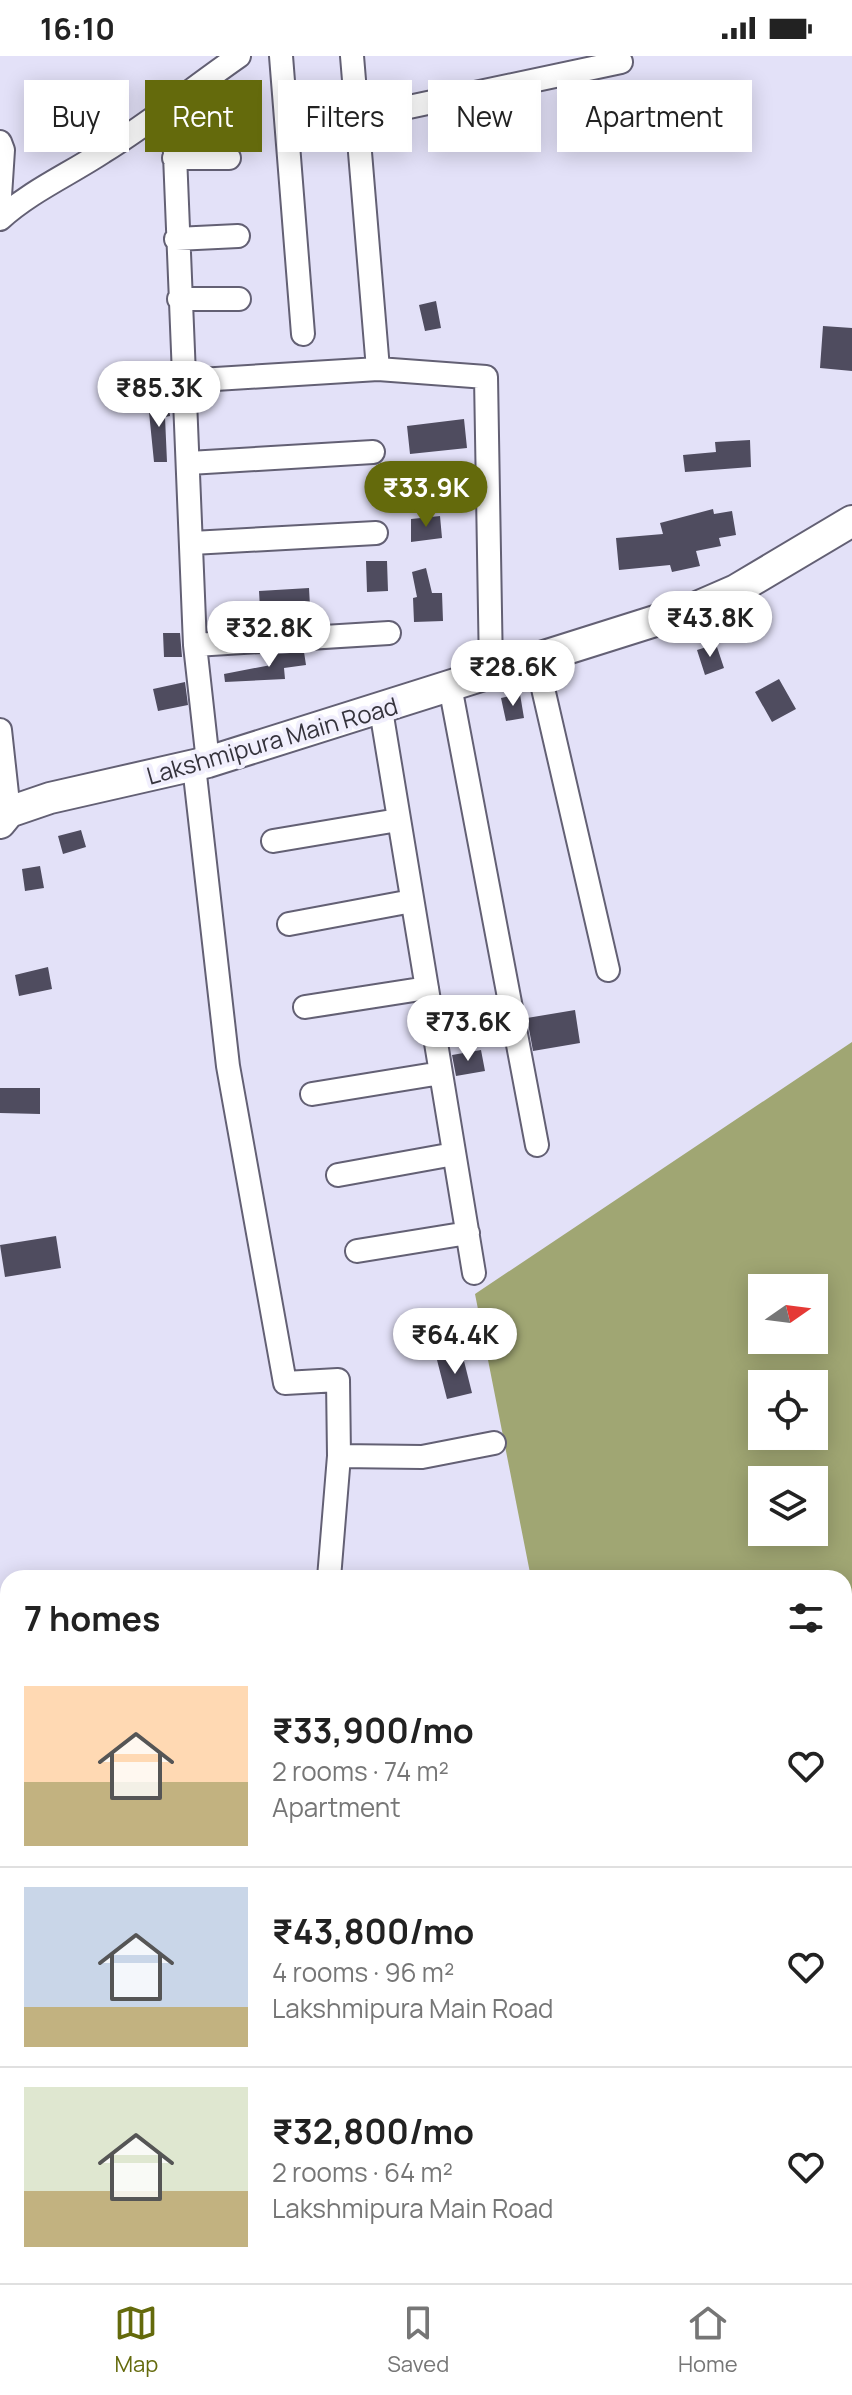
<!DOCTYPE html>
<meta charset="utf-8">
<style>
body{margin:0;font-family:Manrope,sans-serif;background:#f6f6f6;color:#222;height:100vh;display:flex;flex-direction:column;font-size:30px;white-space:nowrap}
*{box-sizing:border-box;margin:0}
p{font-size:26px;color:#767676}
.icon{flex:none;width:44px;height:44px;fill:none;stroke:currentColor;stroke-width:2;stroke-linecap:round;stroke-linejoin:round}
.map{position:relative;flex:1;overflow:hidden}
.sheet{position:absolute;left:0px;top:1514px;width:852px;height:714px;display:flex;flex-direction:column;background:#fff;border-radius:24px 24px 0 0;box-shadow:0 4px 20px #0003}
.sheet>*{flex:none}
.hud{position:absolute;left:24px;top:24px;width:804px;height:72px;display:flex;gap:16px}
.needle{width:52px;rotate:76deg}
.fabs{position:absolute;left:748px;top:1218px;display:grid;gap:16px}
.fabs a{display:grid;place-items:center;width:80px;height:80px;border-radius:0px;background:#fff;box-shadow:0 4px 20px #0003;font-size:40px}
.price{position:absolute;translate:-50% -68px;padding:0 18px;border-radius:28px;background:#fff;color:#222;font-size:26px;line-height:52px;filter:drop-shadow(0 2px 4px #0008)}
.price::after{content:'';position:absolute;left:50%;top:48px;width:24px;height:18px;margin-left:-12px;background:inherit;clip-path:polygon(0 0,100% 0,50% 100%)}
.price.active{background:#646a0c;color:#fff}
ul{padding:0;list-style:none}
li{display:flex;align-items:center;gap:24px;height:200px;padding:0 24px}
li+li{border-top:2px solid #e0e0e0}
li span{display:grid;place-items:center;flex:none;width:224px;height:160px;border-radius:0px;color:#555}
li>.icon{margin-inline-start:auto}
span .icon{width:96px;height:96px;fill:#fffc;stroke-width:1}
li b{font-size:34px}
h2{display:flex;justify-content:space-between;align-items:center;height:96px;padding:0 24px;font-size:34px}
.chip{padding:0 28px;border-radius:0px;background:#fff;box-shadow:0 4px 20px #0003;font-size:28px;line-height:72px}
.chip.active{background:#646a0c;color:#fff}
.status{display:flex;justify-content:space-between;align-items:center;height:56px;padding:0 40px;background:#fff;direction:ltr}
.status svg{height:22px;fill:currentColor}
.dock{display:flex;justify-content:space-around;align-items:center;height:112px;border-top:2px solid #e0e0e0;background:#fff;font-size:22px;color:#767676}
.dock a{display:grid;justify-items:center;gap:4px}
.dock .active{color:#646a0c}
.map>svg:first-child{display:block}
.forest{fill:#a0a673;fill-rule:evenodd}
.building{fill:#4f4c5f}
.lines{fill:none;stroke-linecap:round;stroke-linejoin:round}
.minor-casing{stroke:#636074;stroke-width:26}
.major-casing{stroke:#636074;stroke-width:34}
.minor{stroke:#fff;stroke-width:22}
.major{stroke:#fff;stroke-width:30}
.labels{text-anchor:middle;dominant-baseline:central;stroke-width:8;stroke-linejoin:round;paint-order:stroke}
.street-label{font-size:24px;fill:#35333c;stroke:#f1effd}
</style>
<div class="status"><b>16:10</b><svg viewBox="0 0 49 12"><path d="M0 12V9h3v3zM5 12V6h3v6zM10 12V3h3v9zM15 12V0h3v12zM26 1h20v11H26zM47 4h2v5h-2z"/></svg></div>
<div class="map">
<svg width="852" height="2227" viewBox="0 0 852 2227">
<rect width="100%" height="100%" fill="#e3e1f8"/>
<!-- forest -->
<path class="forest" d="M852,986V1901L844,1898V1522H531L475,1238ZM762,1232H814V1284H762ZM762,1328H814V1380H762ZM762,1424H814V1476H762Z"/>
<!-- building -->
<path class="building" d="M436,245L441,272L425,275L419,249Z
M823,270L852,272V315L820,312Z
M168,344L170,360L165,361L167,406H154L148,346Z
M464,363L467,392L410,398L407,370Z
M750,384L751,411L685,416L683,399L716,396L715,386Z
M713,453L714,458L732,455L736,479L719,482L721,490L696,495L700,510L672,516L670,509L619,514L616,482L663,478L660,467Z
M440,460L442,482L411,486V463Z
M366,505H387L388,535L367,536Z
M426,512L432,537H442L443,565L414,566L413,542L417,541L412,516Z
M309,532L311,568L261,571L259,535Z
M163,577H180L182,601H164Z
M716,588L724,612L705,619L697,594Z
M304,596L306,609L284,612L285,623L225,626L224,618L271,609L270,600L262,599Z
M779,623L796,653L772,666L755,636Z
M185,626L188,649L158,655L153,633Z
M520,638L524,662L506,665L501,642Z
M81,774L86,791L63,798L58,780Z
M40,810L44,832L25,835L22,813Z
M48,911L52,933L19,940L15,919Z
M575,954L580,987L533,995L527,962Z
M481,994L485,1015L456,1020L452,999Z
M0,1032H40V1058L0,1057Z
M56,1180L61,1212L5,1221L0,1189Z
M462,1297L472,1337L447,1343L437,1304Z"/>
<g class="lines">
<defs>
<path id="minor" d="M281,0L303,278
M352,0L378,313
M173,50L195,589L208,706
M357,62L621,6
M0,86L3,94L0,140
M174,102H229
M0,163C31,135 68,119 103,96C150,67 193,32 239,0
M176,183L238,180
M179,243H239
M183,325L378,313L486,321L491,614
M189,407L373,396
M192,487L376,477
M195,589L389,577
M536,602L608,914
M450,630L537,1089
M381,654L474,1217
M0,674L9,756
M194,710L228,1010L285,1327L338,1324L339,1400L422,1401L494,1387
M273,785L398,764
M289,868L412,845
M305,951L427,932
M312,1038L441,1017
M338,1119L454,1098
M357,1195L468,1177
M329,1522L339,1400
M0,1834L8,1833
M844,1988H852
M0,2066L8,2156
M844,2070H852
M844,2149H852
M14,2220V2227
M144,2220L189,2227
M537,2220L570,2227
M259,2227L261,2220
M632,2227L633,2220"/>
<path id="major" d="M0,767L9,756L50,742L208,706L690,554L736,534L852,465"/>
</defs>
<!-- minor casing -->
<use href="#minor" class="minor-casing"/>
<!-- major casing -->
<use href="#major" class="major-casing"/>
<!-- minor -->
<use href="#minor" class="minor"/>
<!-- major -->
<use href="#major" class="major"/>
</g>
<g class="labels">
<!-- street labels -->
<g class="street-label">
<text transform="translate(272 684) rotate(-16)">Lakshmipura Main Road</text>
</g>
</g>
</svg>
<div class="fabs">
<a><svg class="needle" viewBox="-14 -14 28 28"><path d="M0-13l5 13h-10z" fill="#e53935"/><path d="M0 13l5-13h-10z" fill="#767676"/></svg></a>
<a><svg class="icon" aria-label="locate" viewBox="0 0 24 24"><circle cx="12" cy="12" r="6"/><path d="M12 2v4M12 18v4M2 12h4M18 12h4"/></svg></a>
<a><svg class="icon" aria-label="layers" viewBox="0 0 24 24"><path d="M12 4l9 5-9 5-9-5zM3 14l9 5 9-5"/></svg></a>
</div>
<b class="price" style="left:159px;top:373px">₹85.3K</b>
<b class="price active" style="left:426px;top:473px">₹33.9K</b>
<b class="price" style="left:710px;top:603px">₹43.8K</b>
<b class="price" style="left:269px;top:613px">₹32.8K</b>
<b class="price" style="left:513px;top:652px">₹28.6K</b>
<b class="price" style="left:468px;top:1007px">₹73.6K</b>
<b class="price" style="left:455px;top:1320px">₹64.4K</b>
<div class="hud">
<a class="chip">Buy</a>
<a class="chip active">Rent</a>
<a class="chip">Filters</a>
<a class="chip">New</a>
<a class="chip">Apartment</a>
</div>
<section class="sheet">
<h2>7 homes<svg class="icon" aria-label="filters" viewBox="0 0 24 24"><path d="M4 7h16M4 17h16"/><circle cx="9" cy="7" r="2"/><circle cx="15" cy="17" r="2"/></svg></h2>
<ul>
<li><span style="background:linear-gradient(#ffd9b3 60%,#c2b280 0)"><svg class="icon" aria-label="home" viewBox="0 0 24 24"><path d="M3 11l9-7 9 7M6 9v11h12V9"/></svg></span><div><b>₹33,900/mo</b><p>2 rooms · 74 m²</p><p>Apartment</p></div><svg class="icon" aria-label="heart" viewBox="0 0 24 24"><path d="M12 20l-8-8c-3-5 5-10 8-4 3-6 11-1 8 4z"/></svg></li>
<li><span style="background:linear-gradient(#c9d6e8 75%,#c2b280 0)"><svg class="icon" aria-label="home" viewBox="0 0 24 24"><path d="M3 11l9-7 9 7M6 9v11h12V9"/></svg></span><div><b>₹43,800/mo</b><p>4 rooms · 96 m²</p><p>Lakshmipura Main Road</p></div><svg class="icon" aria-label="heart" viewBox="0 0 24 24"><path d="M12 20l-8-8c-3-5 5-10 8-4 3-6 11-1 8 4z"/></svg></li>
<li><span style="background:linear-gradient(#dfe7d0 65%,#c2b280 0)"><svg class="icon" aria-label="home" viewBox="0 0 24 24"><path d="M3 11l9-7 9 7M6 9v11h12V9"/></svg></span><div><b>₹32,800/mo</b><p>2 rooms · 64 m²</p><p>Lakshmipura Main Road</p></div><svg class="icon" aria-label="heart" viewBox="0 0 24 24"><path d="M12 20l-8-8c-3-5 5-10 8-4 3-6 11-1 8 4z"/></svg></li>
</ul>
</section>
</div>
<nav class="dock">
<a class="active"><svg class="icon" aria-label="map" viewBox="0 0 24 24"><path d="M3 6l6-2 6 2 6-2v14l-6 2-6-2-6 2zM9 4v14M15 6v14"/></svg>Map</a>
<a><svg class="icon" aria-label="saved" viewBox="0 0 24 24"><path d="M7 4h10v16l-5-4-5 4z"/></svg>Saved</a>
<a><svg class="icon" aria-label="home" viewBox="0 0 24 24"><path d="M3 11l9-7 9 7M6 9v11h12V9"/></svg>Home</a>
</nav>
